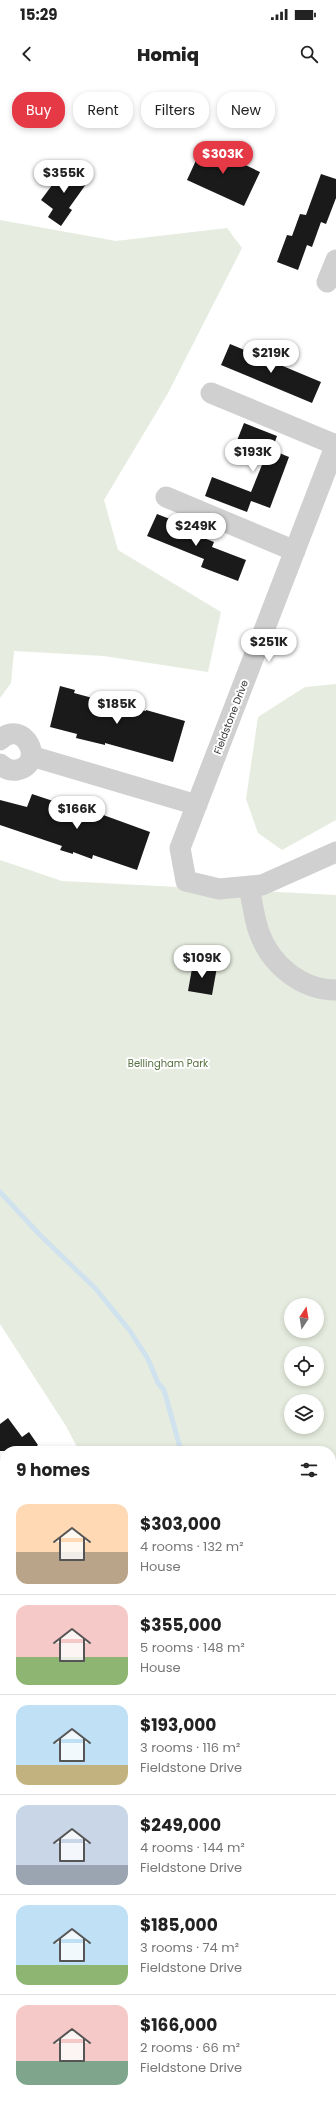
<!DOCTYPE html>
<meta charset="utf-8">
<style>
body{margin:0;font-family:Poppins,sans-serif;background:#f6f6f6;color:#222;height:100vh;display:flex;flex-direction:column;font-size:15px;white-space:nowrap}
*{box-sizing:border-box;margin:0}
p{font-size:13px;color:#767676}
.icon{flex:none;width:22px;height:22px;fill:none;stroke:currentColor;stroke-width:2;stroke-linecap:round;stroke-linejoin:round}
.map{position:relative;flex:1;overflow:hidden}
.drawer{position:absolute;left:0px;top:1366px;width:336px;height:656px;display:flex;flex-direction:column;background:#fff;border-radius:16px 16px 0 0;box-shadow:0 2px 6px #0003}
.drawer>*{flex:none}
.banner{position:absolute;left:12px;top:12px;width:312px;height:36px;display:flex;gap:8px}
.needle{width:26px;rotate:12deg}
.buttons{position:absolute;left:284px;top:1218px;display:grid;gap:8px}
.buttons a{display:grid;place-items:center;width:40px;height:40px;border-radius:50%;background:#fff;box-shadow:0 2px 6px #0003;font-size:20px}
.price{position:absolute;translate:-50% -34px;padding:0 9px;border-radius:14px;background:#fff;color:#222;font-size:13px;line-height:26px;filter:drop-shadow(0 1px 2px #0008)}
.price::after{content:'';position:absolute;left:50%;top:24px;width:12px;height:9px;margin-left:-6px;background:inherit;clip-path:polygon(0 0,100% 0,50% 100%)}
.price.on{background:#e63946;color:#fff}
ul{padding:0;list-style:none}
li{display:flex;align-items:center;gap:12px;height:100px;padding:0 16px}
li+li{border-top:1px solid #e0e0e0}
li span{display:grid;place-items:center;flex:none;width:112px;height:80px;border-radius:12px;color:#555}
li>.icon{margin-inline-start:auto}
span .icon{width:48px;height:48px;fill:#fffc;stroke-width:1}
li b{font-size:17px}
h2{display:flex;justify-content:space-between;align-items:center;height:48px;padding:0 16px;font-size:17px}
.tag{padding:0 14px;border-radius:16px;background:#fff;box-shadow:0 2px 6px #0003;font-size:14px;line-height:36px}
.tag.on{background:#e63946;color:#fff}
.status{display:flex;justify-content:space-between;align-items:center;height:28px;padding:0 20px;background:#fff;direction:ltr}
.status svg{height:11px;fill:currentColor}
header{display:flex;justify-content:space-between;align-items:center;height:52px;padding:0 16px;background:#fff;font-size:18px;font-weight:800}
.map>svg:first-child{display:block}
.green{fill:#e6ecdf;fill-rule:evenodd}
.water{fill:#cfe2ee}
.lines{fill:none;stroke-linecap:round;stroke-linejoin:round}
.stream{stroke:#cfe2ee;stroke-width:5}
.building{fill:#1a1a1a}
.minor{stroke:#d0d0d0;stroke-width:21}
.labels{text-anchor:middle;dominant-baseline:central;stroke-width:4;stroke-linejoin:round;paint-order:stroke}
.street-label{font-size:10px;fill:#333;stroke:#fff}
.park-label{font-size:10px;fill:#56703f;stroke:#fff}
</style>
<div class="status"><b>15:29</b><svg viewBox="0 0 49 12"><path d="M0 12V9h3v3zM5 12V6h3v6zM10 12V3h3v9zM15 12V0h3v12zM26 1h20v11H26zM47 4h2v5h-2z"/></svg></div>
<header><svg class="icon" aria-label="back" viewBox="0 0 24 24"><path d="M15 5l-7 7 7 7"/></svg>Homiq<svg class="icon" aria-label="search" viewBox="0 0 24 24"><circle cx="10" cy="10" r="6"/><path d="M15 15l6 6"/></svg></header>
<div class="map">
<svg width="336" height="2022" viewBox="0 0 336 2022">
<rect width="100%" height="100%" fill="#fff"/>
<!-- green -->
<path class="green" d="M0,140L116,161L227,148L242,168L168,313L104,420L118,470L221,532L208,592L104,576L14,571L11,603L0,618Z
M336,604V740L282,770L258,753L246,719L258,637L305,607Z
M0,780L62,801L336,815V1677L331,1667V1371H79L66,1346L0,1244ZM291,1225H317V1251H291ZM291,1273H317V1299H291ZM291,1321H317V1347H291Z"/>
<!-- water -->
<path class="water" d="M5,1899V2017H178V2022H0V1900Z"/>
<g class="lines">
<!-- stream -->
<path class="stream" d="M0,1112L40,1155L96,1209L130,1251L148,1279L158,1303L164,1310L181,1371
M331,1705L336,1714
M323,2017L332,2022"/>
</g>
<!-- building -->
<path class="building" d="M204,63L238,79L237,81L260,92L244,126L187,100Z
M67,85L89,100L69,128L72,130L61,146L48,137L53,129L41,120Z
M321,94L336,99V118L326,144L321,142L312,167L307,165L298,190L277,182L287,155L292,156L300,134L306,135Z
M230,264L321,302L312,323L221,285Z
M244,343L277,356L272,370L289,377L270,428L251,421L247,432L205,416L212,397L251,412L266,375L236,363Z
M157,434L193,448L191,453L214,462L212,467L246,480L238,501L201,487L204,479L147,456Z
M60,606L75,610L74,613L100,620L99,621L146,631V630L185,641L173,682L105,663V665L76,658L77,654L50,647Z
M32,714L95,735V732L150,752L137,790L93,775L92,779L73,772V774L60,770L62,766L0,745V720L27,727Z
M193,883L217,887L212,915L188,911Z
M8,1338L22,1357L29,1352L38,1365L31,1371H0V1344Z"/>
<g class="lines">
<!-- minor -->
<path class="minor" d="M327,202L336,180
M211,313L336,365
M336,364L180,768L186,801L219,809L262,805L336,772
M166,417L295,471
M0,660C24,637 47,684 17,690C10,691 5,689 0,684
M31,676L197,725
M249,806C252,821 254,838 259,852C270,884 301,910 336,910
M0,1718L5,1738
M0,1772L5,1770"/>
</g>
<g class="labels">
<!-- street labels -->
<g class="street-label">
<text transform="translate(231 637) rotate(-69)">Fieldstone Drive</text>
</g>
<!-- park labels -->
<g class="park-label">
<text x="168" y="983">Bellingham Park</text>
</g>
</g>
</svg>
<div class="buttons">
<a><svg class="needle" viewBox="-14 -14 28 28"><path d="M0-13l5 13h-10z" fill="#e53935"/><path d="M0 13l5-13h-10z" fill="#767676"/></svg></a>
<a><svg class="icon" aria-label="locate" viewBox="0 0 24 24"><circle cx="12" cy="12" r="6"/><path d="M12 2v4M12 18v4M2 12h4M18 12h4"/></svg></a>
<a><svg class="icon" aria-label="layers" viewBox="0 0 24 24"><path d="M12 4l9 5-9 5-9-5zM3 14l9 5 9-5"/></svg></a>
</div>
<b class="price on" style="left:223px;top:95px">$303K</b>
<b class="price" style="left:64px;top:114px">$355K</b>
<b class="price" style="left:271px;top:294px">$219K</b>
<b class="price" style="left:253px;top:393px">$193K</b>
<b class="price" style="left:196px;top:467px">$249K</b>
<b class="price" style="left:269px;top:583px">$251K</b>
<b class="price" style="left:117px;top:645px">$185K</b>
<b class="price" style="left:77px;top:750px">$166K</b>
<b class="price" style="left:202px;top:899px">$109K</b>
<div class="banner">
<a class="tag on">Buy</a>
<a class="tag">Rent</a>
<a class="tag">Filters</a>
<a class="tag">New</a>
</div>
<section class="drawer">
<h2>9 homes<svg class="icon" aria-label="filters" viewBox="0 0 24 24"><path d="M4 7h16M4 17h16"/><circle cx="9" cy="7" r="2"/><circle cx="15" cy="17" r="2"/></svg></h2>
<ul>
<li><span style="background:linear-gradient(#ffd9b3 60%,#b9a48a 0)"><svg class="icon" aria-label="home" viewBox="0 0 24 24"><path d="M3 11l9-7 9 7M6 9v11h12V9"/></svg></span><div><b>$303,000</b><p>4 rooms · 132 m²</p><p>House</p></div></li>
<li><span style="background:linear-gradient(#f6c9c9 65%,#8fb573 0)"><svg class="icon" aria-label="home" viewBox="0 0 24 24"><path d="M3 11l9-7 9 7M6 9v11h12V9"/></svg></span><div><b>$355,000</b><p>5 rooms · 148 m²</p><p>House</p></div></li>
<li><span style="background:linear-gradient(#bfe0f5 75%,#c2b280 0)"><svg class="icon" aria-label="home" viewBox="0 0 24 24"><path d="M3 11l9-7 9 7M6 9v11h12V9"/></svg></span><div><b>$193,000</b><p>3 rooms · 116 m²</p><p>Fieldstone Drive</p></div></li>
<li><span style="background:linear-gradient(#c9d6e8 75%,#9aa5b1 0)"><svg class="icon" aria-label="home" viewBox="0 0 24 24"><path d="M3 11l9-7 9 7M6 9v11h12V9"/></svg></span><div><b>$249,000</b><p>4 rooms · 144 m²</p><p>Fieldstone Drive</p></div></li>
<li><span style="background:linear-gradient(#bfe0f5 75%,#8fb573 0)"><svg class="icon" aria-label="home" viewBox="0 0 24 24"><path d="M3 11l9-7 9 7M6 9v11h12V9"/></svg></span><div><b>$185,000</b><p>3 rooms · 74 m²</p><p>Fieldstone Drive</p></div></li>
<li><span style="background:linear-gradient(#f6c9c9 70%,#7fa58c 0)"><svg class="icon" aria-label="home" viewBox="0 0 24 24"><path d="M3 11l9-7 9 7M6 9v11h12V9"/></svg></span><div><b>$166,000</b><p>2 rooms · 66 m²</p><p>Fieldstone Drive</p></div></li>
</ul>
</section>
</div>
